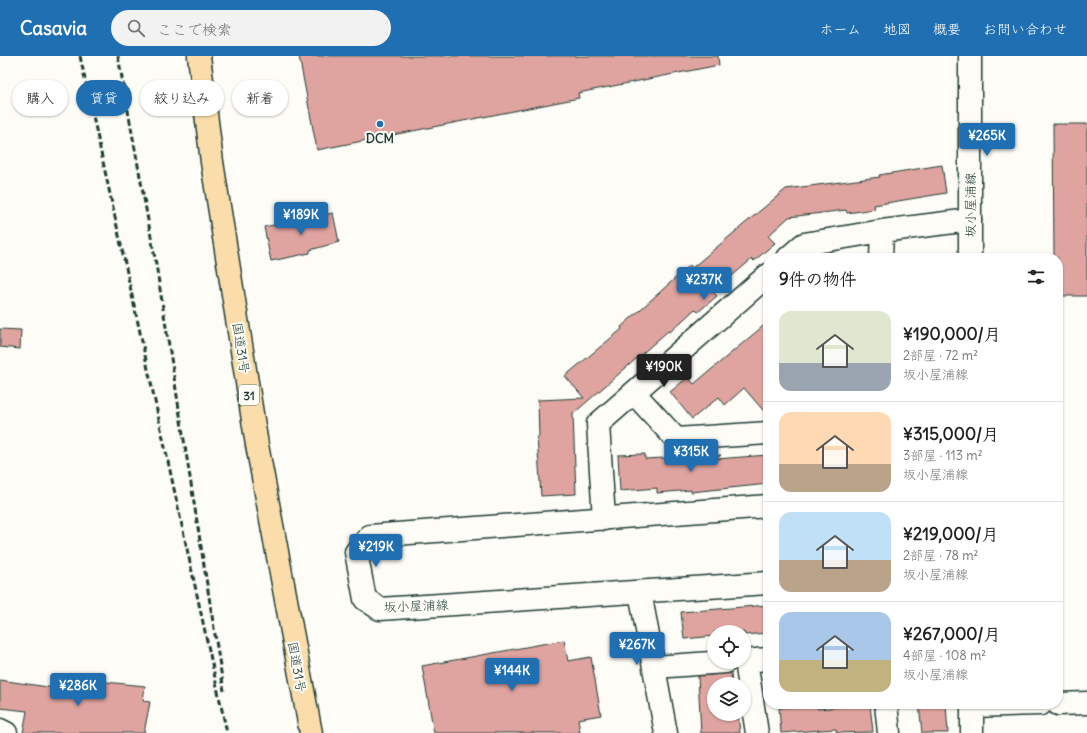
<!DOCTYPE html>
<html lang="ja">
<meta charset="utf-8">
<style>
body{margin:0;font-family:Delius,"Klee One",sans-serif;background:#f2f2f2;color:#202124;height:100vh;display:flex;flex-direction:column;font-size:15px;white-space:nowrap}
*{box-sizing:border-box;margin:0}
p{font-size:13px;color:#757577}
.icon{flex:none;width:22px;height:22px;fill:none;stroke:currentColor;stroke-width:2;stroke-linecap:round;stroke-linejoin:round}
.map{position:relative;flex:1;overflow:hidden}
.sheet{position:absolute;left:763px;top:197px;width:300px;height:456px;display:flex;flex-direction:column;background:#fff;border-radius:16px;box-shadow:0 1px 3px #0004}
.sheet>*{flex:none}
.guide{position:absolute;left:12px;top:24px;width:380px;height:36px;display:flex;gap:8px}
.fabs{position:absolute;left:707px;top:569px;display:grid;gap:8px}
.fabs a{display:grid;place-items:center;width:44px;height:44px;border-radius:50%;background:#fff;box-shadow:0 1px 3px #0004;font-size:20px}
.price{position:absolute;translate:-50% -34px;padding:0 9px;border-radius:4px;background:#1f6fb2;color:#fff;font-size:13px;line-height:26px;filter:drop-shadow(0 1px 2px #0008)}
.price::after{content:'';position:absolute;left:50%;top:24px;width:12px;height:9px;margin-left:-6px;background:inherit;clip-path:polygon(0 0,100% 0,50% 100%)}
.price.selected{background:#222;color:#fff}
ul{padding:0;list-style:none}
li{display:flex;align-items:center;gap:12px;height:100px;padding:0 16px}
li+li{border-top:1px solid #e0e0e0}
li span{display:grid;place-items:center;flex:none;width:112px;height:80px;border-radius:12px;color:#555}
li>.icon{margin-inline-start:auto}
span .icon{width:48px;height:48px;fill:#fffc;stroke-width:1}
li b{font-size:17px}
h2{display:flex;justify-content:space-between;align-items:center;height:48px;padding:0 16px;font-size:17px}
.pill{padding:0 14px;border-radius:18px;background:#fff;box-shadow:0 1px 3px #0004;font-size:14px;line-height:36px}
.pill.selected{background:#1f6fb2;color:#fff}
header{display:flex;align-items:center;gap:24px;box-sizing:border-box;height:56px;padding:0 20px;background:#1f6fb2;color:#fff}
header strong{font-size:19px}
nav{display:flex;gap:22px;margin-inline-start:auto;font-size:14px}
.search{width:280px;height:36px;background:#f2f2f2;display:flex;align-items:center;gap:10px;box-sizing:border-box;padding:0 14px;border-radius:22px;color:#757577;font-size:15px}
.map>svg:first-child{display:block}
.building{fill:#dfa4a0;stroke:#1f3d34}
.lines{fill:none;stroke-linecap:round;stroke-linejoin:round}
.minor-casing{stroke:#1f3d34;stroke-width:25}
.tertiary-casing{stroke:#1f3d34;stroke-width:25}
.secondary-casing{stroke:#1f3d34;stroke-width:25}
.trunk-casing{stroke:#1f3d34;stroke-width:25}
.minor{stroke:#fdfcf7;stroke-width:22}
.tertiary{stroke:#fdfcf7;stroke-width:22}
.secondary{stroke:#fdfcf7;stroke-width:22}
.trunk{stroke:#faddab;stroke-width:22}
.rail{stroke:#1f3d34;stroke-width:3;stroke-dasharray:6 3;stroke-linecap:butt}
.poi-dot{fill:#1f6fb2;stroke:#fdfcf7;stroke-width:1.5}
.labels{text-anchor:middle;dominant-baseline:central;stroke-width:4;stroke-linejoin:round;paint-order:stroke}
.shield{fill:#fdfcf7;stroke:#62766e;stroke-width:1}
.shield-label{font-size:12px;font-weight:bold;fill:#1f3d34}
.poi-label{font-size:13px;font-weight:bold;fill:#1f3d34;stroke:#fdfcf7}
.street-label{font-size:13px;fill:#1f3d34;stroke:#fdfcf7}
</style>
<header>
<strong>Casavia</strong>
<div class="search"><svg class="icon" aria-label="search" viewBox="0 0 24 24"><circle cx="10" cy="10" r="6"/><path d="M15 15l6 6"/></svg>ここで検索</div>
<nav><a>ホーム</a><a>地図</a><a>概要</a><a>お問い合わせ</a></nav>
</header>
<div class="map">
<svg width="1087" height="677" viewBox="0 0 1087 677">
<rect width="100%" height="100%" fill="#fdfcf7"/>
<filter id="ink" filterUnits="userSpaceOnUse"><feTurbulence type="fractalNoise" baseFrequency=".025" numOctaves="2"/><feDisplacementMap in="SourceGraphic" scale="8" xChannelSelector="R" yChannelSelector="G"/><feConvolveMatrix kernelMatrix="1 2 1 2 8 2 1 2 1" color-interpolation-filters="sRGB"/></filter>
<g filter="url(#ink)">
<!-- building -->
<path class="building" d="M299,0H718L719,9L578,37L579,42L317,94Z
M1053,68H1087V240H1058V202H1054Z
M942,109L946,137L874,149L875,153L847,157L846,154L789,161L768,180L775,187L754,205L752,203L713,236L717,240L698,256L695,253L670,276L668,275L573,358L576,438L541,440L537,381H539L538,344L584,342L565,320L622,273L621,271L690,209L692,212L786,133L880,121L879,119Z
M333,157L339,186L310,194V197L271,205L264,171Z
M768,266V360L744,332L725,349L719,341L692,363L670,336L688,321L694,328Z
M0,273L21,274L20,293L0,291Z
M645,398V403L721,399L716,403L768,399V428L691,436V434L657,437V432L620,435L618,399Z
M768,549V577L744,579V576H714V580L684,583L681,556Z
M564,584L568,605L591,601L601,659L578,663L580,677H434L422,610Z
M731,617L732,628H714V658H738L740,677H701L698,620Z
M76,623L145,630L143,645L150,646L144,677H23L27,655L0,652V624L75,635Z
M870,648L873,676L837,677L836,673L781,677L779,652L818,649V653Z
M919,648H946L948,677H922Z"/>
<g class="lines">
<defs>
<path id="minor" d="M788,202L804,188L882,175L970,164
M881,202L882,175
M634,337L676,383L768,377
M604,463L598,368L768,219
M744,605L768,603
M746,605L757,677
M655,611L725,606
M886,648L889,677
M1058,648L1087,647
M972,650L1041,648
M0,674L6,677"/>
<path id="tertiary" d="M640,536L666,677
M972,648V677"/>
<path id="secondary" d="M970,0V202
M768,450L370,480L356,496L365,543L380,553L768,527"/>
<path id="trunk" d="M199,0L212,106L257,389L311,677"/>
</defs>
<!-- minor casing -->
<use href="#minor" class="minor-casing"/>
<!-- tertiary casing -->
<use href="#tertiary" class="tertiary-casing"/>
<!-- secondary casing -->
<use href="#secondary" class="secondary-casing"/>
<!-- trunk casing -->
<use href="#trunk" class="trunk-casing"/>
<!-- minor -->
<use href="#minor" class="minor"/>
<!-- tertiary -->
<use href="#tertiary" class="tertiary"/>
<!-- secondary -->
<use href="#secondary" class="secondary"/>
<!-- trunk -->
<use href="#trunk" class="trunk"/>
<!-- rail -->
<path class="rail" d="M80,0L227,677
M118,0L156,208L224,635"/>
</g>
</g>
<!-- markers -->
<circle class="poi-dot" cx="380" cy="68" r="4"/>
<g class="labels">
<!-- shield labels -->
<rect class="shield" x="239" y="329" width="20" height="20" rx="3"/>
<g class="shield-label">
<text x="249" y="339">31</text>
</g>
<!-- poi labels -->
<g class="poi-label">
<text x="380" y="82">DCM</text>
</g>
<!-- street labels -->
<g class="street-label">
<text transform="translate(970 149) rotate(-90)">坂小屋浦線</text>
<text transform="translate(241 292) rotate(81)">国道31号</text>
<text transform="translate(416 550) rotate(-2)">坂小屋浦線</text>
<text transform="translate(297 611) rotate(80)">国道31号</text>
</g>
</g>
</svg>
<div class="fabs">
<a><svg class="icon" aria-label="locate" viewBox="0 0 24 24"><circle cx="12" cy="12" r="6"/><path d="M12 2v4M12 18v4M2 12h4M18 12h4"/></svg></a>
<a><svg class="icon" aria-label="layers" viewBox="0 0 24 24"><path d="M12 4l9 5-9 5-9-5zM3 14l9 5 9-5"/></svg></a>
</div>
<b class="price" style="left:987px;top:101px">¥265K</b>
<b class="price" style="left:301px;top:180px">¥189K</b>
<b class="price" style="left:704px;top:245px">¥237K</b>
<b class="price selected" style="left:664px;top:332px">¥190K</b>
<b class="price" style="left:691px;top:417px">¥315K</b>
<b class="price" style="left:376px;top:512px">¥219K</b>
<b class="price" style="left:637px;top:610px">¥267K</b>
<b class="price" style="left:512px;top:636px">¥144K</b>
<b class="price" style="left:78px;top:651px">¥286K</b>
<div class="guide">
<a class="pill">購入</a>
<a class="pill selected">賃貸</a>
<a class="pill">絞り込み</a>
<a class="pill">新着</a>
</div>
<section class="sheet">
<h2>9件の物件<svg class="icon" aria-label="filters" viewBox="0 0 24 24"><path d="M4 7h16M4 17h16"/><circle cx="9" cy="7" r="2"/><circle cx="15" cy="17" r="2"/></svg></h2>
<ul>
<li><span style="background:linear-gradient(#dfe7d0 65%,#9aa5b1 0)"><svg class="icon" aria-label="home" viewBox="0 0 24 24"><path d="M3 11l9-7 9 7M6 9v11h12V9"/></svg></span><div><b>¥190,000/月</b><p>2部屋 · 72 m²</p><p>坂小屋浦線</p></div></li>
<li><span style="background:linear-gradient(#ffd9b3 65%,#b9a48a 0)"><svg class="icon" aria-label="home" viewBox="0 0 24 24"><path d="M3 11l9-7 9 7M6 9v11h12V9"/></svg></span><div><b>¥315,000/月</b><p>3部屋 · 113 m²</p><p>坂小屋浦線</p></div></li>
<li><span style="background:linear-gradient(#bfe0f5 60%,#b9a48a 0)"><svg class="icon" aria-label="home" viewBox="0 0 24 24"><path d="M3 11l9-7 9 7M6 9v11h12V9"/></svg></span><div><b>¥219,000/月</b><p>2部屋 · 78 m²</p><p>坂小屋浦線</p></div></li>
<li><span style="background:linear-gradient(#a9c7e8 60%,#c2b280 0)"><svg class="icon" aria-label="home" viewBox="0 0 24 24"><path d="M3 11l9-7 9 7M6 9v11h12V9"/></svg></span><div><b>¥267,000/月</b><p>4部屋 · 108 m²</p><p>坂小屋浦線</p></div></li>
</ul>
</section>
</div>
